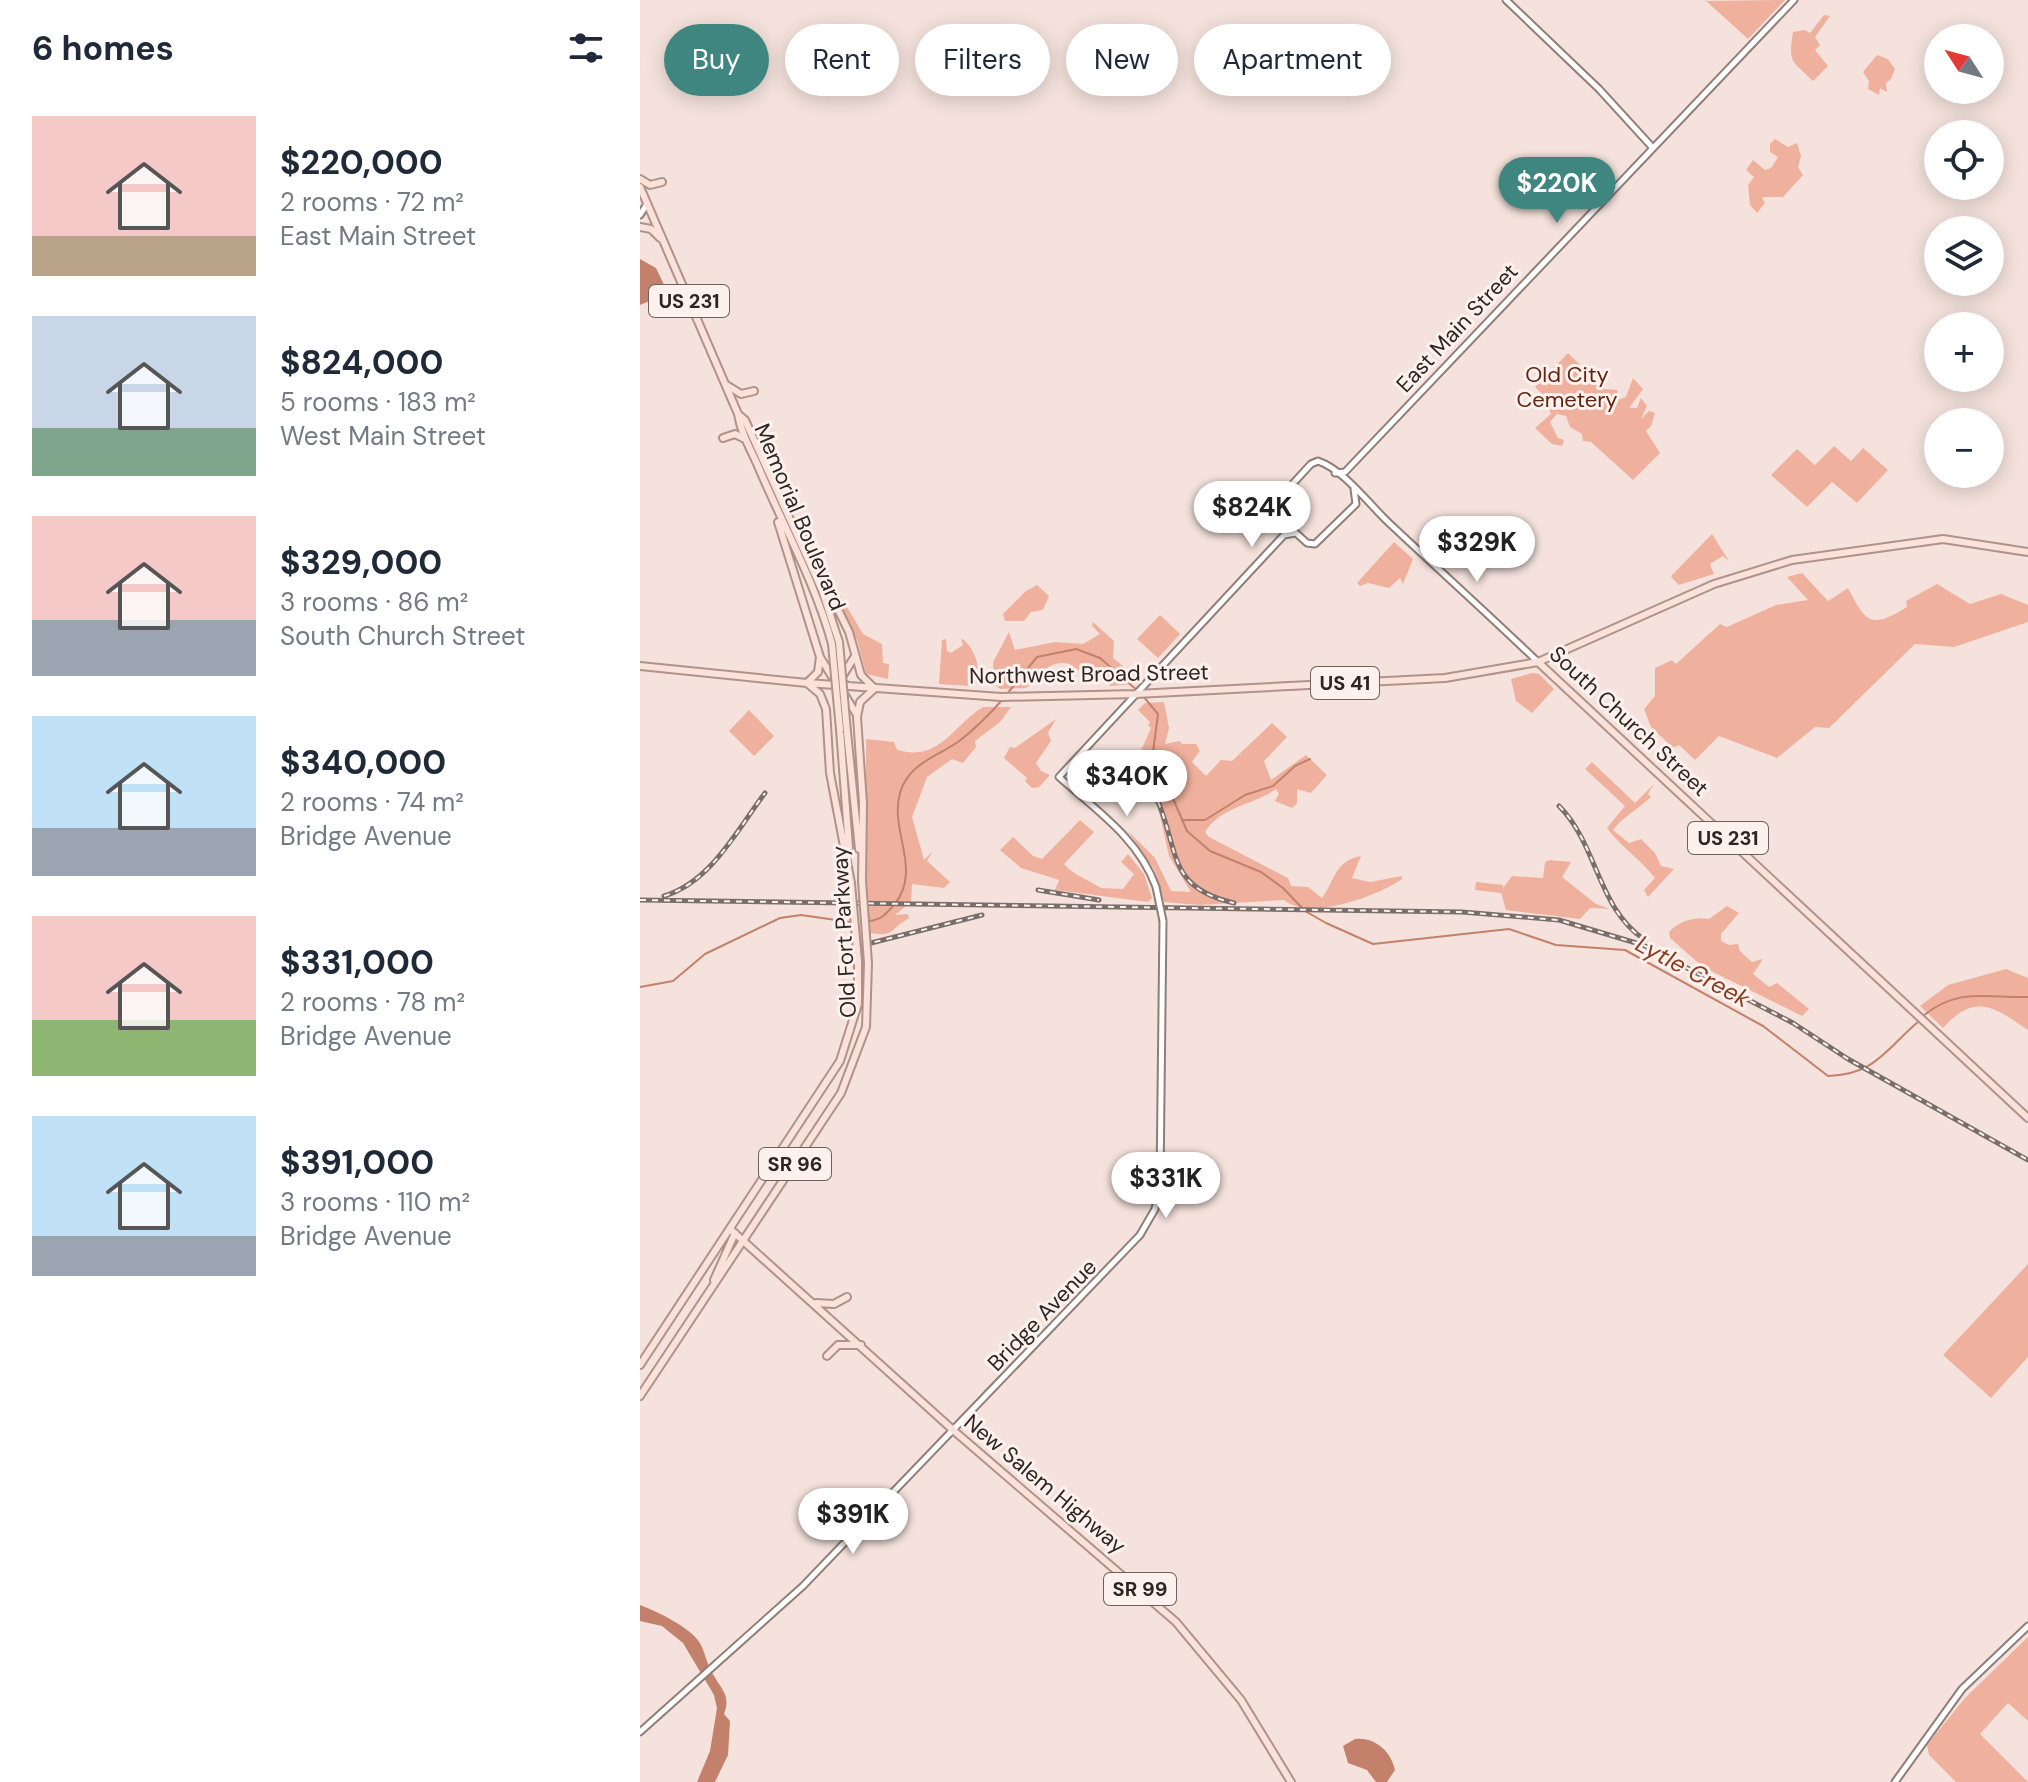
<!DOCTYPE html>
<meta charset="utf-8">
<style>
body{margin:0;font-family:"DM Sans",sans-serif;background:#f2f2f3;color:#1f2937;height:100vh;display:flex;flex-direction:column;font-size:30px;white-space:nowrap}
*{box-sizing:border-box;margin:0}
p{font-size:26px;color:#747a83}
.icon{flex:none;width:44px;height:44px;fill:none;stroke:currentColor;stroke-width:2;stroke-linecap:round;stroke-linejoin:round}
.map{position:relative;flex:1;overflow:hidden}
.drawer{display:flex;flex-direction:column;background:#fff;width:640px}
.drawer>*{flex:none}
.top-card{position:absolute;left:24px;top:24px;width:760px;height:72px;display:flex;gap:16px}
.needle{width:52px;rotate:306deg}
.controls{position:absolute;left:1284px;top:24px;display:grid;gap:16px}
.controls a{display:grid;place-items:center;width:80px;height:80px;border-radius:50%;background:#fff;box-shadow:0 4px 20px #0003;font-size:40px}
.price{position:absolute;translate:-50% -68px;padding:0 18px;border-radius:28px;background:#fff;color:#222;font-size:26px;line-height:52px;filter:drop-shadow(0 2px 4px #0008)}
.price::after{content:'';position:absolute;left:50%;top:48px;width:24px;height:18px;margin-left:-12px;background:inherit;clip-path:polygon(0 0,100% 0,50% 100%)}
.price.active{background:#408680;color:#fff}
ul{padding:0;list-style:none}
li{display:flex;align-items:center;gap:24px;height:200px;padding:0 32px}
li span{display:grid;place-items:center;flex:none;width:224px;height:160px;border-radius:0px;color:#555}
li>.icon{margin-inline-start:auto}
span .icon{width:96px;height:96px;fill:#fffc;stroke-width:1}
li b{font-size:34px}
h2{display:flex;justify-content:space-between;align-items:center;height:96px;padding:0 32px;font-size:34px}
.tag{padding:0 28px;border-radius:36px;background:#fff;box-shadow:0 4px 20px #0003;font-size:28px;line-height:72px}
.tag.active{background:#408680;color:#fff}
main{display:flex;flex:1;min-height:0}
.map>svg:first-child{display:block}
.green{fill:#efb19e}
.water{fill:#c3806b}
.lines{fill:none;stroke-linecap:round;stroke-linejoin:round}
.stream{stroke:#c3806b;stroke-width:2}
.secondary-casing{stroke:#8f7e78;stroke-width:9}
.primary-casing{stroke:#af9289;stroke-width:10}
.secondary{stroke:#fff;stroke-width:5}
.primary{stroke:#fae1d9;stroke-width:6}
.rail-casing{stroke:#796e69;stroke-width:5}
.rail{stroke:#fdf1ee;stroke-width:2;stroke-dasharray:6;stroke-linecap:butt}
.secondary-bridge-casing{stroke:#8f7e78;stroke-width:9;stroke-linecap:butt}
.primary-bridge-casing{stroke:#af9289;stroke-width:10;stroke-linecap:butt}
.secondary-bridge{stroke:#fff;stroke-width:5}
.primary-bridge{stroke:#fae1d9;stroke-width:6}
.labels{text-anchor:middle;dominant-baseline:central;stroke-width:6;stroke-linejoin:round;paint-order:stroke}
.shield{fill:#fdf1ee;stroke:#6b625f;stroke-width:2}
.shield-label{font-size:20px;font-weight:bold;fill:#2c2522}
.street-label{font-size:22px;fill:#2c2522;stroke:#fdf1ee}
.park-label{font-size:22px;fill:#62230f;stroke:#fdf1ee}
.water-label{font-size:24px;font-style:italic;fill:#8c391f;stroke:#fdf1ee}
</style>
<main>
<section class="drawer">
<h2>6 homes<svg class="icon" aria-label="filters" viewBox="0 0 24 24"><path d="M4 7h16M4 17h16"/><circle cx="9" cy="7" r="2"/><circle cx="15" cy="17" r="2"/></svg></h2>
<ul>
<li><span style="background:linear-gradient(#f6c9c9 75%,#b9a48a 0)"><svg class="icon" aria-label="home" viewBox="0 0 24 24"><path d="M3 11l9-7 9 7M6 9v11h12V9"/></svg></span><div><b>$220,000</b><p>2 rooms · 72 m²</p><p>East Main Street</p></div></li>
<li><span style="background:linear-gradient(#c9d6e8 70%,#7fa58c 0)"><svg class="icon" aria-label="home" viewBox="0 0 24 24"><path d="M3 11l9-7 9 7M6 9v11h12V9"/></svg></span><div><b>$824,000</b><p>5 rooms · 183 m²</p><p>West Main Street</p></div></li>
<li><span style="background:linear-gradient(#f6c9c9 65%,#9aa5b1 0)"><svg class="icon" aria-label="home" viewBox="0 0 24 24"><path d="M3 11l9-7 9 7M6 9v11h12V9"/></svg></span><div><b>$329,000</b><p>3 rooms · 86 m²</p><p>South Church Street</p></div></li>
<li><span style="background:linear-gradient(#bfe0f5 70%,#9aa5b1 0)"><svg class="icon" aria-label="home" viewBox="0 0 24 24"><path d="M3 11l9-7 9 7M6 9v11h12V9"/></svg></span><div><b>$340,000</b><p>2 rooms · 74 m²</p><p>Bridge Avenue</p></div></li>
<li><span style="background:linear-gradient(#f6c9c9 65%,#8fb573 0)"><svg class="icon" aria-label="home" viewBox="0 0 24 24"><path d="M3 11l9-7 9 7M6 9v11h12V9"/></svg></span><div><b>$331,000</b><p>2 rooms · 78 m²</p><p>Bridge Avenue</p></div></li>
<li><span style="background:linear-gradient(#bfe0f5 75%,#9aa5b1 0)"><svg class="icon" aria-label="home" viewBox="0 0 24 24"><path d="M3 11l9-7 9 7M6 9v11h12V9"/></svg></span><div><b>$391,000</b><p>3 rooms · 110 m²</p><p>Bridge Avenue</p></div></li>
</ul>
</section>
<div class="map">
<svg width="1388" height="1782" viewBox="0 0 1388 1782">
<rect width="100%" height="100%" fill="#f5e2dc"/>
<!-- green -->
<path class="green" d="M1065,0L1067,1L1145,0L1108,39Z
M1184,15L1190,16L1175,37L1180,45L1175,50L1188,66L1173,81C1152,60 1148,64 1153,32L1165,30L1170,33Z
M1237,55L1248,59L1255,69L1251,79L1246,83L1247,92L1240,88L1239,95L1228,89L1229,81L1223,72Z
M1135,139L1148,147L1157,143L1161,156L1158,167L1163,175L1143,197H1122L1125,203L1117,213L1110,205L1108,185L1114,177L1106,170L1113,160L1125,170L1131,168L1138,157L1130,152V144Z
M928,353L965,389L977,390L980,399L986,397L993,378L1003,389L989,408H997L1001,398L1007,406L1001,419L1009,411L1015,413L1011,426L1006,431L1020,453L993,480L951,442L943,441L942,434L930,427L926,416L917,414L910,422L918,438L924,440L922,446L912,444L895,428L911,414L909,409L895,405L911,403L895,387Z
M1194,446L1211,461L1223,448L1248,470L1217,503L1192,482L1167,507L1131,475L1157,449L1175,465Z
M1072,534L1089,561L1083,556L1070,564L1074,574L1039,585L1031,577L1033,574Z
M754,542L773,559L763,584L760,578L749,588L728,583L720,586L717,583Z
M1162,573L1188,601L1208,588C1226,622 1230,630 1267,607L1266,601L1297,584L1330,604L1361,594L1388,605V622L1314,647L1275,644L1189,728L1175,727L1137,758L1079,736L1055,760L1039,745L1033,748L1011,727L1004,709L1015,696V668L1032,660L1036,664L1080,624L1087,627L1136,605L1168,600L1147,577Z
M190,578L223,634L242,644L243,663L249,664L248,679L226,674L217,640L188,580Z
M397,585L409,596L403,610L391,612L384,621H365L363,614L386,591Z
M520,615L540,634L518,658L497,639Z
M453,622L474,641L473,658L499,679L494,684L470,686L461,673L432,669L430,664C406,659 403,676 386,688L360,689L354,684L353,662L369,632L375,650L415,642L443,644L460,634L452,626Z
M321,638C335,647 341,668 337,683L331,686L299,684L302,640L306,639L307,651L311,653L323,645Z
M892,673L899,674L914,689L892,713L876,701L871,679Z
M524,702L529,728L525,744L540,741L542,744H556L560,751L552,762L566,776L581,760L592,761L632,723L647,737L624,761L631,780L666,755L687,775L671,793L657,789V803L652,808L635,801L639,794L636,789C614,805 581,806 565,832L569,837L648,878L651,886L668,887L682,898C695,881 694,861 721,856L712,878L730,882L762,876V879C738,896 670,921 644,900L559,905L524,902L515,871L488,831L515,858L531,891L551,892L529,856L518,807L511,794L504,792L502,769L506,761L500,753L511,728L508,725L510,722L498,710L505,703Z
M343,707H371L360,722L335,741L336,747L323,763L312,759L287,777L272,817L284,860L293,851L287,861L310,882L304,888L272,884L271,902L255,915L268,914L269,918C249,930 255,937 230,933L226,883V739L254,742L257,750C300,762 311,727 343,707Z
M109,710L134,736L114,756L89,731Z
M416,719L408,733L411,741L396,763L401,771L410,775L399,787L392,788L385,781L387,778L364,758L370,747L375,748Z
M952,762L995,803L1014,784L1008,794L1011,797C997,810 985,815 973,830L989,843L1001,839L1015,853L1021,866L1034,869L1008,897L1004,890L1015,878C1000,859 981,847 967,828L985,806L945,769Z
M440,820L454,832L424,864C436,877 448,879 461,888L483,889L494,874L481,862L488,854L504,874L512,898L508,902L415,890L419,880L381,868L360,850L373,837L393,856L402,859Z
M910,860L931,862L922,877L956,904L970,909L950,908L940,919L866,910L861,893L835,890L836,882L863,885V888L872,876L903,878L905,862Z
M1087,906L1099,913L1081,934V941L1089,945L1098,944L1100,951L1112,962L1123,959L1113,974L1129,987L1137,983L1169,1009L1162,1016L1063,967L1030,938L1029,932C1038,921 1057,916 1069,919Z
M1366,969L1388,978V1030C1354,1007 1335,992 1303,1028L1280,1006L1308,985Z
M1388,1264V1357L1351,1398L1303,1355Z
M1388,1637V1721L1368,1703L1340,1734L1388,1782H1316L1289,1755L1287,1745L1325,1698Z"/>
<!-- water -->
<path class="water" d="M0,259L16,268L28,293L0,305Z
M0,1605C18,1612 55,1629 62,1647C66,1657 68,1667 74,1676C82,1690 91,1696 84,1714L90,1721L88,1755L75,1782H57L70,1751L77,1708L74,1695L43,1643L22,1626L0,1621Z
M715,1739C735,1737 751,1751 755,1770L747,1782H736L727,1770L708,1763L703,1746Z"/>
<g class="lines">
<!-- stream -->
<path class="stream" d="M367,694L397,657L436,649L460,658L498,691
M503,696L518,714L513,752L547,831L570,851L621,872L643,888L665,911L686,923L733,944L869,929L916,945L985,950L1123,1026L1188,1076C1235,1075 1246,1049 1279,1021
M542,820H565L605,795L633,786L655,766L670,759
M229,921C241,920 246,914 254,905C283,870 249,831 260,793C268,764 296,757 318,742C335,729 349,715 363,699
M0,987L33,981L65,954L140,918L161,915L210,922
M1283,1016C1318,987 1348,998 1388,997"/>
<defs>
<path id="secondary" d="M866,0L959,89L1012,147
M0,215L7,204
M695,473L705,472L1154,0
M714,489L716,504L675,544L667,543L633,512L635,503L671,464L678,461C704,470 728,503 748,522C798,569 849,615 898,662
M516,887C499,839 456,810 419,777L644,535L655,533
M0,1732L163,1586L500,1235L515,1209L520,1182L523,921
M1255,1782L1322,1689L1388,1626"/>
<path id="primary" d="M0,179L10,185L22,182
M0,187L98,414C101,433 110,448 118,466C143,525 175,582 192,644
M0,227L11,229L20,238
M88,386L101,394L114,391
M98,414L105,420L182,590L199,642
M83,438L95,434L105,439
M138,522L180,657L191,675L206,685
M159,530L209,632L221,675L234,688
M180,657L178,672L167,683L180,694L186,709L190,773L211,883
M898,662L1388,1118
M0,666L167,683L361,697L496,694L805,678L898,662L1074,584L1152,560L1303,539L1388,552
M200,680L215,656
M204,694L217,715
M200,730L209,847
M207,732L219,849
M222,881L223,803L217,717L220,702L235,688
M90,1229L313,1430L536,1622L601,1700L651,1782
M74,1280L95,1233
M176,1303L194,1304L207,1297
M187,1356L198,1345H221
M0,1365L200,1061L218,1004V961
M0,1396L201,1093L226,1027L228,963"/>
</defs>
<!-- secondary casing -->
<use href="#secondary" class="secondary-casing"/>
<!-- primary casing -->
<use href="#primary" class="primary-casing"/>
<!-- secondary -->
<use href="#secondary" class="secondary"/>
<!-- primary -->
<use href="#primary" class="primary"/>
<defs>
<path id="rail" d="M501,770C507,781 514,792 519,804C539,854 529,888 594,903
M919,806C958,845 957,908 1005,940
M398,890L459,900
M24,896C71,882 97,830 125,793
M0,900L822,912L919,920L1003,945L1153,1023L1208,1059L1388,1160
M223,945L342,915"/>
</defs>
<!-- rail casing -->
<use href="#rail" class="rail-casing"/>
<!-- rail -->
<use href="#rail" class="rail"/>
<defs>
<path id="secondary-bridge" d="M516,887L523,921"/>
<path id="primary-bridge" d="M199,642L207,732
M192,644L200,730
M222,881L228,963
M211,883L218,961"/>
</defs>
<!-- secondary-bridge casing -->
<use href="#secondary-bridge" class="secondary-bridge-casing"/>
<!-- primary-bridge casing -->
<use href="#primary-bridge" class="primary-bridge-casing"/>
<!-- secondary-bridge -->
<use href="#secondary-bridge" class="secondary-bridge"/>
<!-- primary-bridge -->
<use href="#primary-bridge" class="primary-bridge"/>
</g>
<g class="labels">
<!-- shield labels -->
<g class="shield">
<rect x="9" y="285" width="80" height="32" rx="6"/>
<rect x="671" y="667" width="68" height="32" rx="6"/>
<rect x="1048" y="822" width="80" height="32" rx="6"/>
<rect x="119" y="1148" width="72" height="32" rx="6"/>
<rect x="464" y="1573" width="72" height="32" rx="6"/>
</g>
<g class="shield-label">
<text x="49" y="301">US 231</text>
<text x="705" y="683">US 41</text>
<text x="1088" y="838">US 231</text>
<text x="155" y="1164">SR 96</text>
<text x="500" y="1589">SR 99</text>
</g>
<!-- street labels -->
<g class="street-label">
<text transform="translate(817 328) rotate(-47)">East Main Street</text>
<text transform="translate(160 517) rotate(67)">Memorial Boulevard</text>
<text transform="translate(449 674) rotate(-1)">Northwest Broad Street</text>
<text transform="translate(989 721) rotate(43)">South Church Street</text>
<text transform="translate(204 932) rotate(-93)">Old Fort Parkway</text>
<text transform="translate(402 1315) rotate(-46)">Bridge Avenue</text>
<text transform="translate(405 1484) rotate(40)">New Salem Highway</text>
</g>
<!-- park labels -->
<g class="park-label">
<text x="927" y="374">Old City<tspan x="927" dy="25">Cemetery</tspan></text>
</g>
<!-- water labels -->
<g class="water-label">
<text transform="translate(1053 971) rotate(28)">Lytle Creek</text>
</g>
</g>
</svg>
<div class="controls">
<a><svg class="needle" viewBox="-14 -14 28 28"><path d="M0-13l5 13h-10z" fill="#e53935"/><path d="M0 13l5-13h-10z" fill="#747a83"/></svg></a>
<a><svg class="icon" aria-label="locate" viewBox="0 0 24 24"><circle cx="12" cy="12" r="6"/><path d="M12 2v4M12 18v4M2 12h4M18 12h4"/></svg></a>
<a><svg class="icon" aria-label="layers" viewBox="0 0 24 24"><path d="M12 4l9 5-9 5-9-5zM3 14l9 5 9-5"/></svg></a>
<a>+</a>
<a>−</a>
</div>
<b class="price active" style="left:917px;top:225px">$220K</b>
<b class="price" style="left:612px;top:549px">$824K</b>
<b class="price" style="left:837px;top:584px">$329K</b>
<b class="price" style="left:487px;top:818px">$340K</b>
<b class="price" style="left:526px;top:1220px">$331K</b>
<b class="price" style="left:213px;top:1556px">$391K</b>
<div class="top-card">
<a class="tag active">Buy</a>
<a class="tag">Rent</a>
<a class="tag">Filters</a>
<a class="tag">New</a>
<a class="tag">Apartment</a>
</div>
</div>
</main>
